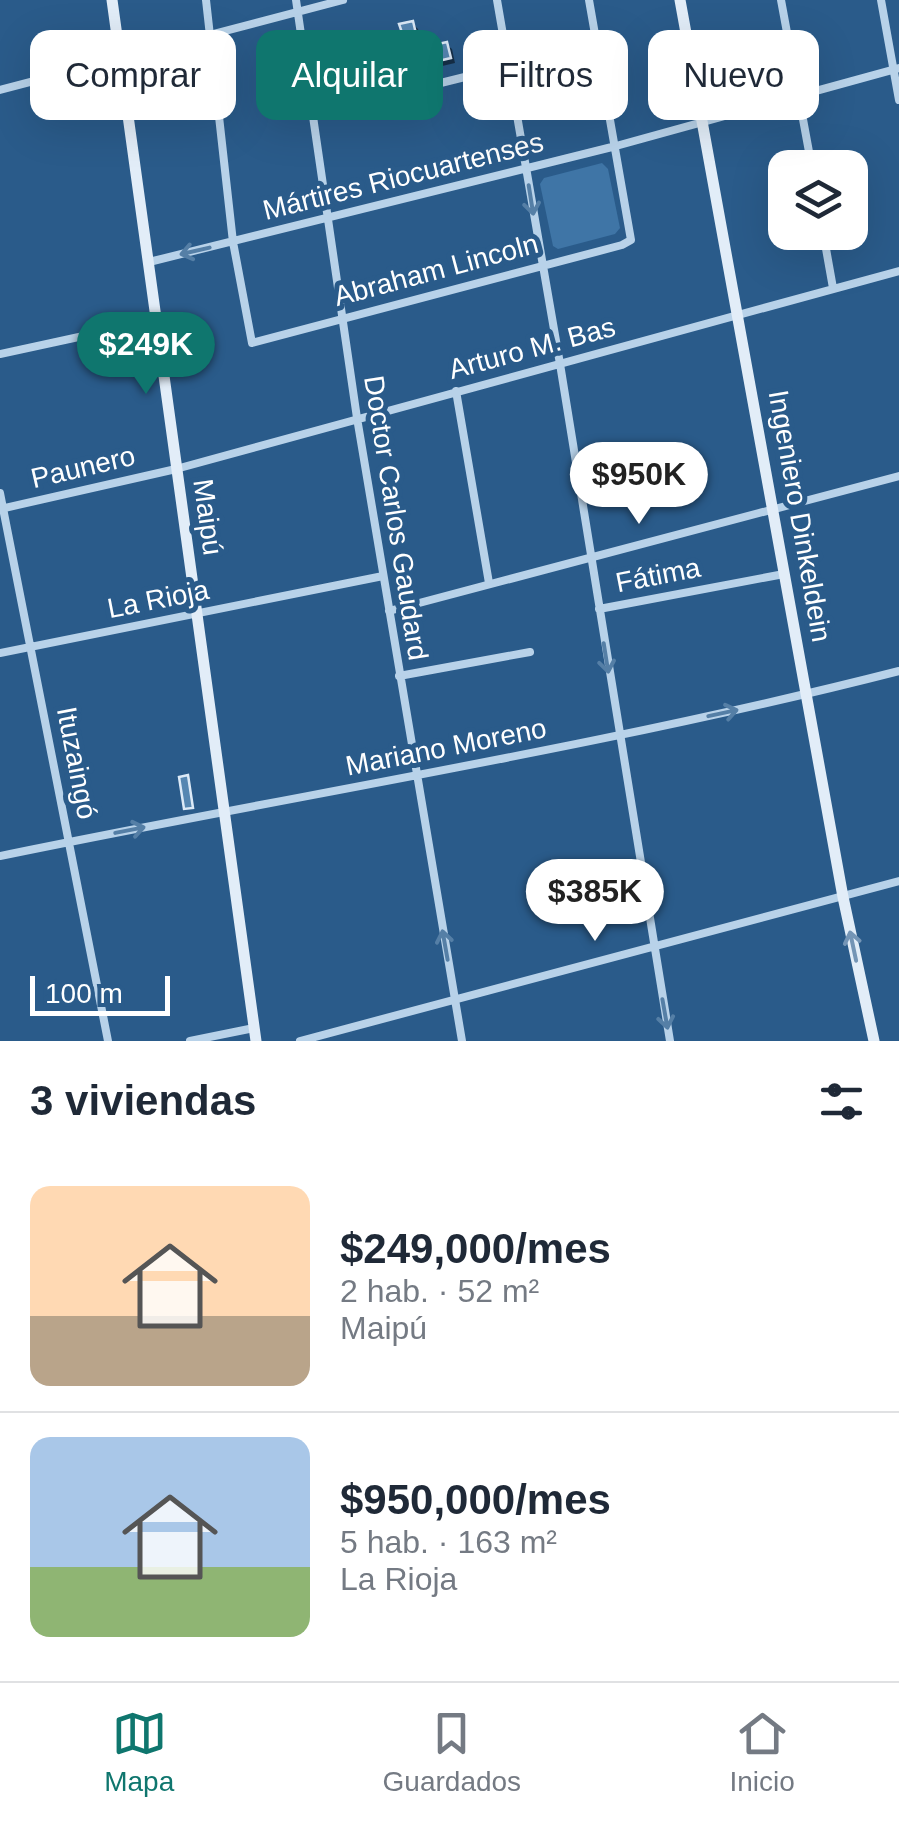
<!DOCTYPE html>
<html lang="es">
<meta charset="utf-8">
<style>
body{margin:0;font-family:Helvetica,sans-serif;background:#f2f2f3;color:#1f2937;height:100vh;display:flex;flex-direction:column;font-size:38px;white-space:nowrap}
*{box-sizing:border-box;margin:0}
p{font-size:32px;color:#747a83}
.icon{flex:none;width:55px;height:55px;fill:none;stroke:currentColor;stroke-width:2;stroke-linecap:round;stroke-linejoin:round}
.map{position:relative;height:1041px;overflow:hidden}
.panel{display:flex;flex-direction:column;background:#fff;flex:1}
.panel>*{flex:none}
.banner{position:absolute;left:30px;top:30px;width:840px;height:90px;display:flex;gap:20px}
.buttons{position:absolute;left:768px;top:150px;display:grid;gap:20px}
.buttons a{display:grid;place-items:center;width:100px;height:100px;border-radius:20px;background:#fff;box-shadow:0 10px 40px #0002;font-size:50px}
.scale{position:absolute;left:30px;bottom:25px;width:140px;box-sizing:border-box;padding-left:10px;border:5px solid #fff;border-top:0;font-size:28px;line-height:35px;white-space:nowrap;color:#fff;-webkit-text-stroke:8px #2a5b8a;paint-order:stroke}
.price{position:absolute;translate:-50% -85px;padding:0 22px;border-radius:35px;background:#fff;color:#222;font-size:32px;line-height:65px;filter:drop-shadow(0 2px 5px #0008)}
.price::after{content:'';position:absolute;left:50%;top:60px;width:30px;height:22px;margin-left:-15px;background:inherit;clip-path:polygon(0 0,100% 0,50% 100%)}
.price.current{background:#0f766e;color:#fff}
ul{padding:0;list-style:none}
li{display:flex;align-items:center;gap:30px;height:250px;padding:0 30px}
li+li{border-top:2px solid #e0e1e3}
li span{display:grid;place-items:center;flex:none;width:280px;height:200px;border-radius:20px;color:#555}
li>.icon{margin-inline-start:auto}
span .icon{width:120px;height:120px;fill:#fffc;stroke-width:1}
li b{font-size:42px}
h2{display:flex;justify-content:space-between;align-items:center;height:120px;padding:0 30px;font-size:42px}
.pill{padding:0 35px;border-radius:20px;background:#fff;box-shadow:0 10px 40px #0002;font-size:35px;line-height:90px}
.pill.current{background:#0f766e;color:#fff}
.tabs{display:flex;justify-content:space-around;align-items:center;height:140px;border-top:2px solid #e0e1e3;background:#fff;font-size:28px;color:#747a83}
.tabs a{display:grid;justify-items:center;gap:5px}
.tabs .current{color:#0f766e}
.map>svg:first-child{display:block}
.green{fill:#3f75a6}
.shadow{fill:#0007}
.building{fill:#5687b2;stroke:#dceaf7;stroke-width:2.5}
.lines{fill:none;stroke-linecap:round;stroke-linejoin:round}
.minor{stroke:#b8d2e9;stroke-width:8}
.secondary{stroke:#e2edf8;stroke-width:11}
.oneway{stroke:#557fa6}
.oneway2{stroke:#7495b6}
.labels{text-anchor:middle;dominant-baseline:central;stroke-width:10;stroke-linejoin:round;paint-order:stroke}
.street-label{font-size:28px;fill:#fff;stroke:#2a5b8a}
</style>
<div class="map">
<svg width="899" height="1041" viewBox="0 0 899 1041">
<rect width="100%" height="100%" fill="#2a5b8a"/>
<!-- green -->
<path class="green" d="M602,163L608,169L620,228L615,234L558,249L553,246L540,184L544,178Z"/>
<!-- shadow -->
<path class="shadow" d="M413,24L418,29L421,43L417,44L418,51L446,44L452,49L455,63L387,79L382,74L376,75L378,84L370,86L365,81L370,62L374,66L411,51Z"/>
<!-- building -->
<path class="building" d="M413,21L417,38L413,39L415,49L447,42L451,58L379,75L378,69L372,70L375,79L363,82L358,62L370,59L371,64L375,63L374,57L408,50L399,24Z
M188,775L193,808L184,809L179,777Z"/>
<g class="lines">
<!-- minor -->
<path class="minor" d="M206,0L233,242L252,343L622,245L631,240L589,0
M296,0L357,418L462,1041
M497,0L560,364L670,1041
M781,0L812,168
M881,0L899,100
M0,90L343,0
M312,115L509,66
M823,232L833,288
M149,262L616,146L899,68
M0,354L157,320
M456,391L489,583
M0,493L108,1041
M0,509L176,469L899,271
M599,609L784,574
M389,611L899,476
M0,653L383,576
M399,676L530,652
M0,856C300,794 602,747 899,671
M190,1041L254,1028
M300,1041L899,881"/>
<!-- secondary -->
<path class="secondary" d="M112,0L256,1041
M680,0L843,897L874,1041"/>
</g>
<!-- one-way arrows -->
<defs><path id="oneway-shaft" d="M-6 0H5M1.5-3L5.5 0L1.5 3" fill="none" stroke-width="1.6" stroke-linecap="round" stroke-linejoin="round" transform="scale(2.5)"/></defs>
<g class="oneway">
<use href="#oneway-shaft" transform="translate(531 200) rotate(81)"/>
<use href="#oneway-shaft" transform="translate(195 251) rotate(167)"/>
<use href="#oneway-shaft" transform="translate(606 658) rotate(81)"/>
<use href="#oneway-shaft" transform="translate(723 713) rotate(-12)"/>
<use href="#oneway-shaft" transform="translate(130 830) rotate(-11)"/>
<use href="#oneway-shaft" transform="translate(445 945) rotate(-100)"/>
<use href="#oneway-shaft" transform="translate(665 1014) rotate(80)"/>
</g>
<use class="oneway2" href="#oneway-shaft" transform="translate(853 946) rotate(-102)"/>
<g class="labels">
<!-- street labels -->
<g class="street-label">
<text transform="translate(403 176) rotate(-14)">Mártires Riocuartenses</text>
<text transform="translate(436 270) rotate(-15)">Abraham Lincoln</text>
<text transform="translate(532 348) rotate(-15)">Arturo M. Bas</text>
<text transform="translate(83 467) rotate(-13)">Paunero</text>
<text transform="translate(800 516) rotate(80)">Ingeniero Dinkeldein</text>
<text transform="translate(208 517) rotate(82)">Maipú</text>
<text transform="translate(396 518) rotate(81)">Doctor Carlos Gaudard</text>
<text transform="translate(658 575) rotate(-11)">Fátima</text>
<text transform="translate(158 599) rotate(-11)">La Rioja</text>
<text transform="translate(446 747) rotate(-11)">Mariano Moreno</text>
<text transform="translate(77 763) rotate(79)">Ituzaingó</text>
</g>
</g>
</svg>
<div class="buttons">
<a><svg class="icon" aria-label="layers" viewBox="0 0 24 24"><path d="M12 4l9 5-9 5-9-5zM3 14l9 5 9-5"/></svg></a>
</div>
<div class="scale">100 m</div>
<b class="price current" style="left:146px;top:397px">$249K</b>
<b class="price" style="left:639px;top:527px">$950K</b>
<b class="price" style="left:595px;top:944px">$385K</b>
<div class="banner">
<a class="pill">Comprar</a>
<a class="pill current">Alquilar</a>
<a class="pill">Filtros</a>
<a class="pill">Nuevo</a>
</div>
</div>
<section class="panel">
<h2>3 viviendas<svg class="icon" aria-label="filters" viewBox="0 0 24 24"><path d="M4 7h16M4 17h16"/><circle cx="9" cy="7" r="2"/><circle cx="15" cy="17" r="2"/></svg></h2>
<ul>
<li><span style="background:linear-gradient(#ffd9b3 65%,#b9a48a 0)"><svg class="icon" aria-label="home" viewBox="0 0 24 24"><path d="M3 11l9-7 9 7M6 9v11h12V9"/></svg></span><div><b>$249,000/mes</b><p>2 hab. · 52 m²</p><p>Maipú</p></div></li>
<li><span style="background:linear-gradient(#a9c7e8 65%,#8fb573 0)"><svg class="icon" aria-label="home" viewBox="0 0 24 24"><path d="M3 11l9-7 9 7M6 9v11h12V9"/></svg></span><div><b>$950,000/mes</b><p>5 hab. · 163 m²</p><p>La Rioja</p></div></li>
</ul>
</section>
<nav class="tabs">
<a class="current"><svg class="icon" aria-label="map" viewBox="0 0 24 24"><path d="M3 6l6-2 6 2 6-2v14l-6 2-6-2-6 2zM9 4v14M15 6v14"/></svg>Mapa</a>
<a><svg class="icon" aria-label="saved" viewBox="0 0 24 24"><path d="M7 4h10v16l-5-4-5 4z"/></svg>Guardados</a>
<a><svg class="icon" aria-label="home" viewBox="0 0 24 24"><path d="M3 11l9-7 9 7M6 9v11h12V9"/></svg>Inicio</a>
</nav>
